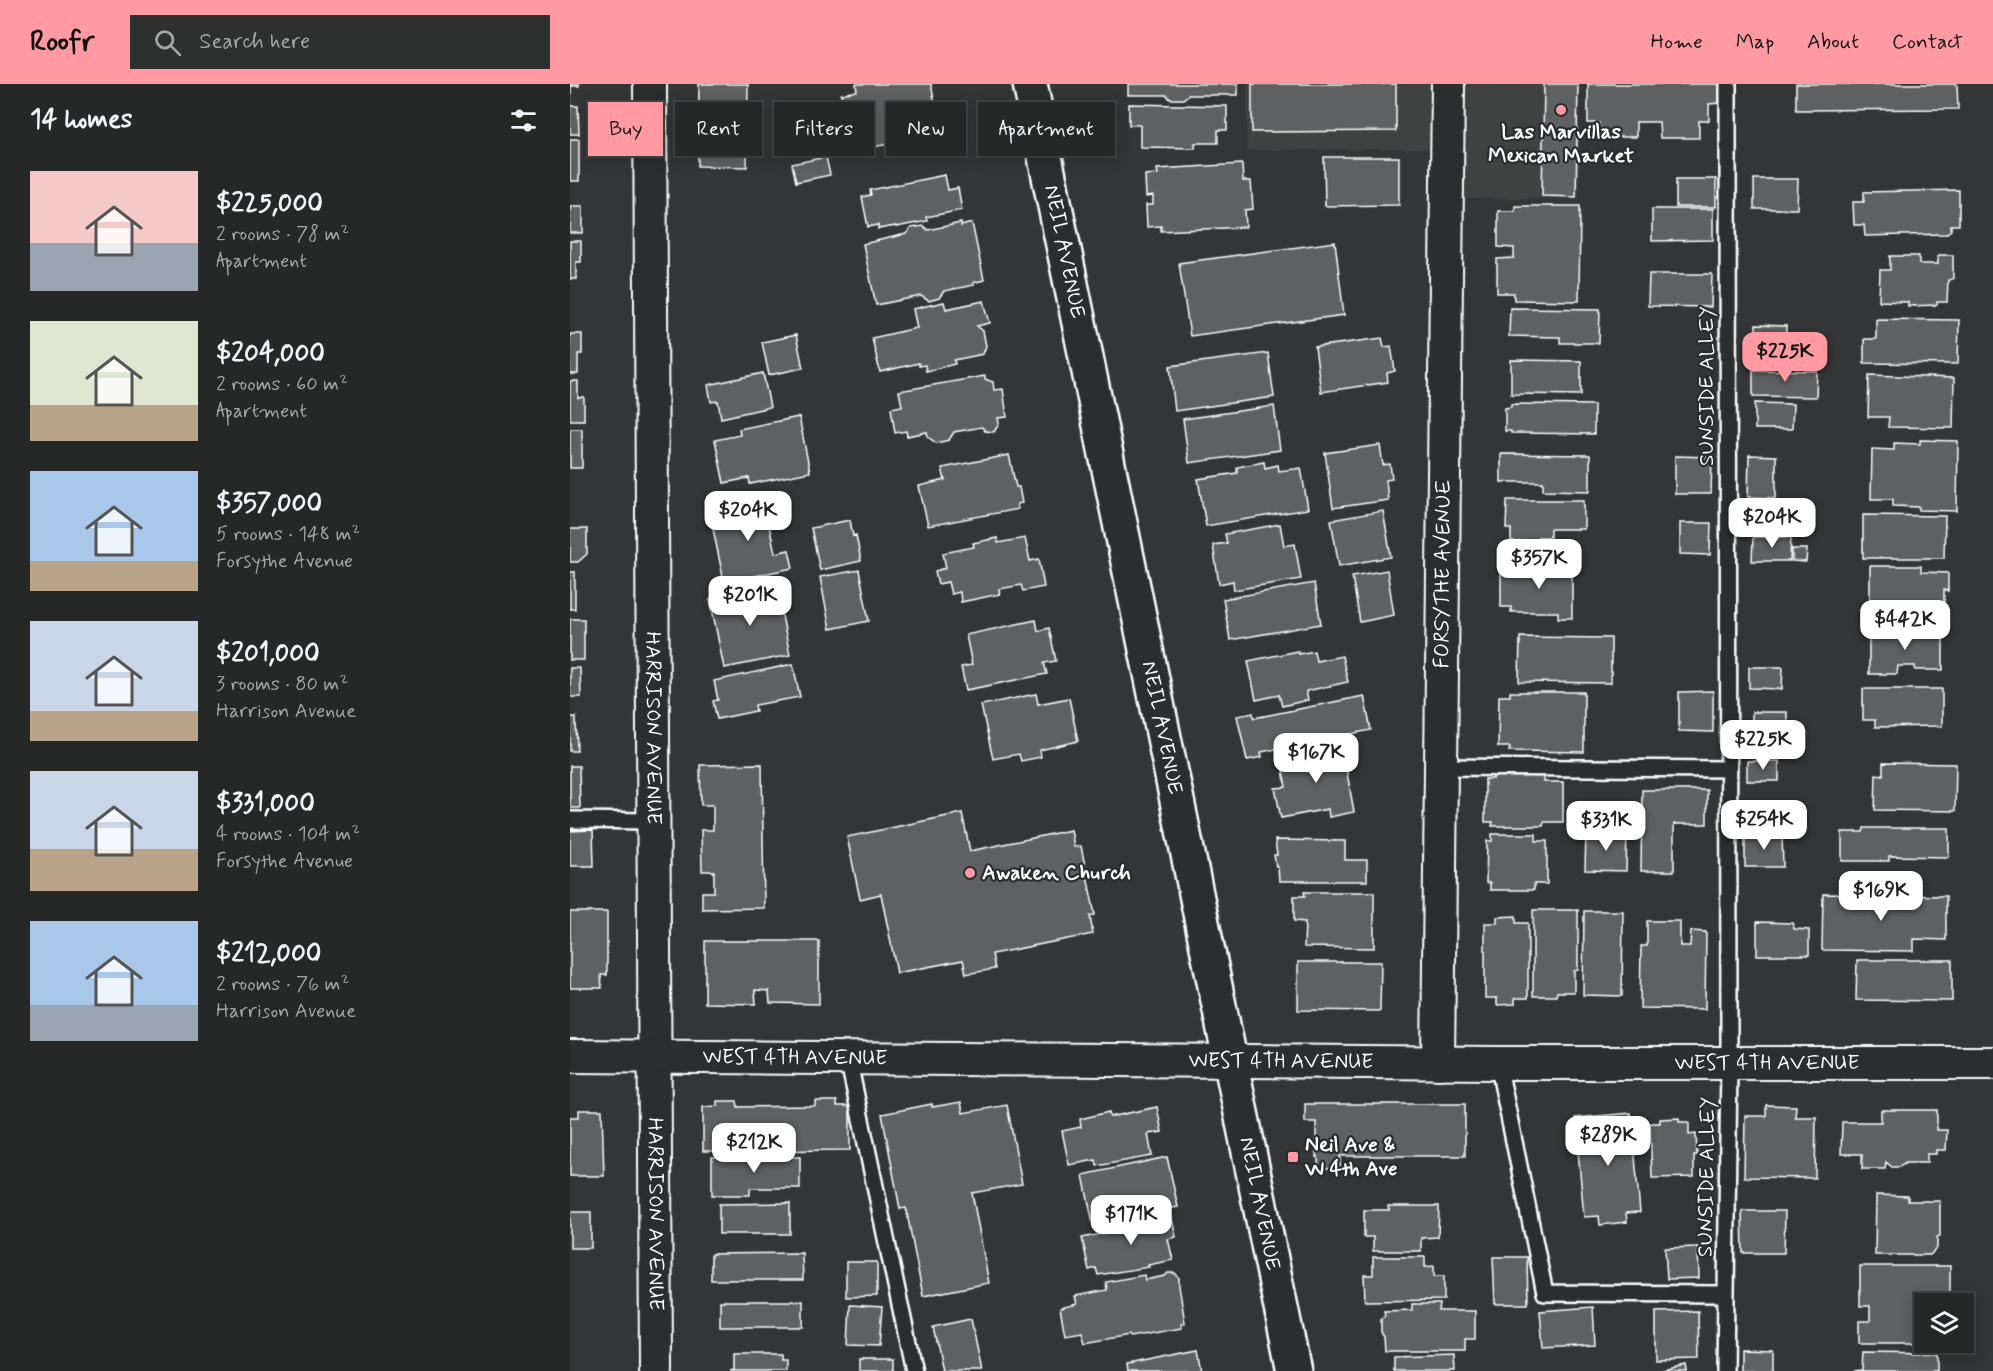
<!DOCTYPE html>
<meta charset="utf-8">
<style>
body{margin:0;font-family:Mynerve,sans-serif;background:#2e3030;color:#f1f3f6;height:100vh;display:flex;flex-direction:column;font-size:22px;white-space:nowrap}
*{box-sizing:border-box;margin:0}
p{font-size:20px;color:#a4a6a8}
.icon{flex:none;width:33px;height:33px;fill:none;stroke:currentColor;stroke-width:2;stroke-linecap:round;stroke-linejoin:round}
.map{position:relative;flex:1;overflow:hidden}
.details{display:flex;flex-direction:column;background:#262828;width:570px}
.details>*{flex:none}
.top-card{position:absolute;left:18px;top:18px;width:570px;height:54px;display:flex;gap:12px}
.tools{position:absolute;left:1344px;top:1209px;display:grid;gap:12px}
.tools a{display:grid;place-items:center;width:60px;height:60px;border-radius:0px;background:#262828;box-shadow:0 3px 15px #0003,0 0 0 2px #424445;font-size:30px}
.price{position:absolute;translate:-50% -51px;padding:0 14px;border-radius:12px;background:#fff;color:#222;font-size:20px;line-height:39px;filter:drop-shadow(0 2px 3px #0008)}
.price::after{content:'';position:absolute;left:50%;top:36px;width:18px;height:14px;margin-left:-9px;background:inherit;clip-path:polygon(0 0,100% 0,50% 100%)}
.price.selected{background:#ff9aa2;color:#111}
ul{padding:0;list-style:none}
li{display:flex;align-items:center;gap:18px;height:150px;padding:0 30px}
li span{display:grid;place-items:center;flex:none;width:168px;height:120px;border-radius:0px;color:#555}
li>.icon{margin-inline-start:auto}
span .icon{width:72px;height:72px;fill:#fffc;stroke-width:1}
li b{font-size:26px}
h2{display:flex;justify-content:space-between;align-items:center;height:72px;padding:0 30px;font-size:26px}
.chip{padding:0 21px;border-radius:0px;background:#262828;box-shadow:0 3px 15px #0003,0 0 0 2px #424445;font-size:21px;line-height:54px}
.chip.selected{background:#ff9aa2;color:#111}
header{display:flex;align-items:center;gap:36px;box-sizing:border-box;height:84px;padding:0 30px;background:#ff9aa2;color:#111}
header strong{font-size:28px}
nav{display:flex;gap:33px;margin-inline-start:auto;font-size:21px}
.search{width:420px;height:54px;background:#2e3030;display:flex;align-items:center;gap:15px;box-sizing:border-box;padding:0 21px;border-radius:0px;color:#a4a6a8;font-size:22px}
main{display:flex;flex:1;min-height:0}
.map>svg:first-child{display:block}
.built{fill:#404243}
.building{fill:#5f6162;stroke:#fff;stroke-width:1.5}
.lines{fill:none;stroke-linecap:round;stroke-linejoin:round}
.lane-casing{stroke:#fff;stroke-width:20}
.street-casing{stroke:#fff;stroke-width:36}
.secondary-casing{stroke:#fff;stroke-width:38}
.lane{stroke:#2a2d2e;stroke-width:15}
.street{stroke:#2a2d2e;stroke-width:32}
.secondary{stroke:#2a2d2e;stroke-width:33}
.poi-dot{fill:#ff9aa2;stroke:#2a2d2e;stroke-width:2}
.labels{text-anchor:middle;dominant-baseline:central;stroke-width:4.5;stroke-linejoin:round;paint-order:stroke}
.poi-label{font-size:21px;font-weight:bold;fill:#fff;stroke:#2a2d2e;text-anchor:start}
.street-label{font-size:21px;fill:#fff;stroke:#2a2d2e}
</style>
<header>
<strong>Roofr</strong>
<div class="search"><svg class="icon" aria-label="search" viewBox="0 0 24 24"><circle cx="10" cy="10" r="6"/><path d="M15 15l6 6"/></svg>Search here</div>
<nav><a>Home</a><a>Map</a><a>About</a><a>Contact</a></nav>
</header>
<main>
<section class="details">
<h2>14 homes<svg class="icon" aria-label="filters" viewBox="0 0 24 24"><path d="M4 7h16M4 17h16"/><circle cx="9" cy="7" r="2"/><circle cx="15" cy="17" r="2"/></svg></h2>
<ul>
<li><span style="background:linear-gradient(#f6c9c9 60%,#9aa5b1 0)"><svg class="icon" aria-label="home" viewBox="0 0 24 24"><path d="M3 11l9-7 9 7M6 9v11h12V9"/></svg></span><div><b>$225,000</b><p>2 rooms · 78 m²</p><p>Apartment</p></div></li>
<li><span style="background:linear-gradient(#dfe7d0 70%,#b9a48a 0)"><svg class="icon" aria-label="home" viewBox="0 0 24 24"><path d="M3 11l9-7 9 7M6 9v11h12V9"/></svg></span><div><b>$204,000</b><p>2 rooms · 60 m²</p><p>Apartment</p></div></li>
<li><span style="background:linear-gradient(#a9c7e8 75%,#b9a48a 0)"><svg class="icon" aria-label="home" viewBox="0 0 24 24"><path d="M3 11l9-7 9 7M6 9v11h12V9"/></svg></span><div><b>$357,000</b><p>5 rooms · 148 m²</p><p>Forsythe Avenue</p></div></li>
<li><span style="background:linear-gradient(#c9d6e8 75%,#b9a48a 0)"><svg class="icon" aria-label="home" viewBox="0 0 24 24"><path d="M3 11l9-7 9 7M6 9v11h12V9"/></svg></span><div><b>$201,000</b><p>3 rooms · 80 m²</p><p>Harrison Avenue</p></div></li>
<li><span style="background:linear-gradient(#c9d6e8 65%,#b9a48a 0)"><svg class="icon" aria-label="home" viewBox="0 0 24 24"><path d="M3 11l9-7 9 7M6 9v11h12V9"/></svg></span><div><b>$331,000</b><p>4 rooms · 104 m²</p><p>Forsythe Avenue</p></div></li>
<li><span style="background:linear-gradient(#a9c7e8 70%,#9aa5b1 0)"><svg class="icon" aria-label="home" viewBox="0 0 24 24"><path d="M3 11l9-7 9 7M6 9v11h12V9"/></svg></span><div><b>$212,000</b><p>2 rooms · 76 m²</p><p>Harrison Avenue</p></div></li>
</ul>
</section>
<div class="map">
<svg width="1423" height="1287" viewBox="0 0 1423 1287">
<rect width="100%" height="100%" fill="#333536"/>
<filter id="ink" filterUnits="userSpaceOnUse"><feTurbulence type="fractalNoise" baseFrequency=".0167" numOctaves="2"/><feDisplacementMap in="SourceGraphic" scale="12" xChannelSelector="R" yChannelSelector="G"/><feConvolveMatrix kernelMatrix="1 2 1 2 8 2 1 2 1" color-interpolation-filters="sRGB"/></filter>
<g filter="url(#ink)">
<!-- built -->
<path class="built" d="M677,0H1008L1009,114L877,115V65L677,66Z"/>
<!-- building -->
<path class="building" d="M0,0H9V2H1V22H8L9,50H0Z
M129,0H178L177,83L128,82Z
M286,0H361L366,25L360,26L365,52L280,67L279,63L269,65L264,39L276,37L271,10L287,7Z
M558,0H668V11H618L613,15H600L597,11H558Z
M682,0H826V47L682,48Z
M974,0H1008L1006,113L972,112Z
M1018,0H1150V19L1139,20V37H1129V54H1090L1089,38H1066V53H1030L1029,39H1018Z
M1226,0H1387L1388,25L1226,26Z
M559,20L657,22V46H648V59H625V64L570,63V41H559Z
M0,55H9V97H0Z
M256,73L260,91L226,98L222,80Z
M754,73H829V121L755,122Z
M672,80L673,97H681L683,125L675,126L676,143L591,147V142L577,143L576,121H583V112L576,113L575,91L588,90L587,85Z
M375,91L378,106L388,104L392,126L356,133L357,137L326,143V142L308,145V141L298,143L292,113L301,111L300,106Z
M1106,95H1146V123H1106Z
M1184,95H1228L1227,125H1184Z
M1389,106V141H1381V146L1376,150L1295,152L1294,141H1284L1283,118H1294V108Z
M0,122H13V149H0Z
M945,122H1010L1009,217L944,216V209H927V175L944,174V164L928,163V127H945Z
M1082,125H1143V156L1082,157Z
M391,139V142L402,139L414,196L403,199L404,201L374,207L369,214L359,217L351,212L306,221L293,160L336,150L341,144L353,142L358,146Z
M0,157H11V178H6V195H0Z
M765,158L774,231L620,252L609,179Z
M1368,171H1383V195L1378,196L1377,218H1367V221L1338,222V218L1309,217L1310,186H1320V172H1349V180H1368Z
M1079,190H1142L1141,223L1078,222Z
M414,217L420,239L407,242L413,247L416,262L413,270L384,276L385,280L356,287L355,281L349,282V279L310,288L302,254L347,244L343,225L374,218L376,225Z
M940,224L1030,225L1029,259H990V253L939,252Z
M1306,235L1389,236L1388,280L1294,279V255H1306Z
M1186,241L1216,242V281H1186Z
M0,250H12V270H8V290H0Z
M226,251L233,284L199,291L192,258Z
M812,254L814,263L821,262L825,287L817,289L818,298L751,308L745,263Z
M698,269L704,313L605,327L600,282Z
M941,276L1011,277V311L941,310Z
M1183,286L1247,287L1246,313L1183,312Z
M193,289L200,323L151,334L148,317L141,318L138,301Z
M1299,291L1384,294L1383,344L1318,343L1319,333H1298Z
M415,292V295L423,298L424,306L433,305L437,333L428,334L429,340L424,348L415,347L412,343L384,348L379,356L366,359L358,353L357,348L337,352L336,347L325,349L321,324L332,322L329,307Z
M0,297H8V314L14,313V336H0Z
M1185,319L1223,320L1222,345H1185Z
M941,320L1024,321V350L941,349V347H935V324L941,323Z
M704,322L710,366L619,379L613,335Z
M229,333L240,388L180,400L179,394L154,399L145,356L170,351L169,345Z
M0,345H12V384H0Z
M1350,356L1388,357L1387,427L1349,426V423L1323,422V415H1301L1302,365L1324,366V359L1350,360Z
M810,361L813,381L820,380L822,395L816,396L818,416L763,424L755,369Z
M931,370L1020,371V407L973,406V398H931Z
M439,371L446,403H449L452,419L447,420L448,425L358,442L349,402L375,396L372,384Z
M1179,371L1206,372V414L1178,413Z
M1105,372L1142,373L1141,410H1105Z
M694,378L695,384L708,381L709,387L731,384L738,425L636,442L628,395L667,389V383Z
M206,416L210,435L198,437L205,469L219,466L223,484L154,498L140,430Z
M937,416H1014V445H980V453H968V458H941V445H936Z
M813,427L821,473L769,482L761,436Z
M1293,431L1375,432L1374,474H1293Z
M280,436L283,452L286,451L291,477L250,486L241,444Z
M1110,439H1141L1140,471L1110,470Z
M710,440L714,462L725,460L731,495L664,506L663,497L649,500L643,461L657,459L655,450Z
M0,445H17V470L8,478H0Z
M1183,453H1221L1220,477H1182Z
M427,454L428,459L455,454L460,477L469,475L474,503L453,507L451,501L429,505L430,510L391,518L390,508L381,510L378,498L368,500L365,487L376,484L373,469L404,463L403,459Z
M1222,465H1237L1236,478L1222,477Z
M987,479H1002V534H988V528H941V523H931V489H941V484H987Z
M1300,482H1351V488L1378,489V507L1374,506V533L1323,532V520H1300Z
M289,486L299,537L260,545L250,493Z
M817,486L824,531L790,538L782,492Z
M0,488H5V525H0Z
M744,499L751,540L660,556L653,515Z
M206,502L220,571L154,584L140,515Z
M0,535H14V576H0Z
M466,536L468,547L479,544L486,577L474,579L477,590L396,606L391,583L402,581L396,551Z
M1299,547H1373V586H1345V582H1328L1327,590H1299Z
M950,553L1041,554V599L949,598Z
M728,567V570L744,567L746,577L772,572L778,598L736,607L738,616L712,622L709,611L686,616L678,577Z
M223,580L230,613L185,621L186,627L147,635L143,617L148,616L144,597Z
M1179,583H1213L1212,605L1179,604Z
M0,584H10L11,613H0Z
M1293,605H1372V642L1305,643V636H1293Z
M1143,607V648L1109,647V608Z
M940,608H1014V668L939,667L940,663H928L929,612H940Z
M466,610L468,620L499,614L508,657L470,666L471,673L451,677L449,670L423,675L411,621Z
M794,612L801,646L691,668L692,673L677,676L667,632L683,629L684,634Z
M1182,628H1217V666H1182Z
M0,633H6L7,667H0Z
M772,661L784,728L759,733L758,725L711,734L705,704L716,703L711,675L744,669V666Z
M1177,677H1209V697H1177Z
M1313,679L1386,680L1385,727L1305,726L1306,690L1313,691Z
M192,680L194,824L132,825V808H144V787H132L131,746H143V721H131L130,681Z
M0,682H9L10,724H0Z
M923,691L974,692V698H993V738H974L973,742H922L923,738H915V695H923Z
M1072,706H1137V740H1104V787H1071Z
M392,729L400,767L501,746L504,763L511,762L525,831L520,832L523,850L422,870L425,885L396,890L393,876L327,889L311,810L290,815L277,753Z
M1294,744H1379V773L1319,772V777H1272V748H1293Z
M23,746L24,782H0V747Z
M1016,748L1057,749L1056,787L1015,786Z
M922,750H966V757H977V800H964V806H920V799H916L917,757H922Z
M1212,750L1213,783H1175V751Z
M705,756L775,757V776H797V797H709L708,783H706L704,771H707Z
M734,808H804V864L734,863L735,838L724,837V812H735Z
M1253,810L1376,812V856L1344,855V867L1252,866Z
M963,826H1008V886L1004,887V908H987L986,912H963Z
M1014,827H1053L1052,912L1013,911Z
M0,828H37V891H31L32,904H0Z
M946,832V839H958V914H945V920L927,921V914H915V839H927V833Z
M1077,837H1110V862H1120L1121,847L1136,848L1135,925L1070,924L1071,862H1077Z
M1187,838L1223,839L1224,845L1239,846V871H1187Z
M135,857H249V920L200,919L199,907L185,906L186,920L135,919Z
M1287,876H1382V917L1286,916Z
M728,878H811L810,927L728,926Z
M147,1017H167L168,1023L245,1022V1017H267V1022H280V1066L133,1067V1023L147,1022Z
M391,1018L393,1029L437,1021L452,1100L402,1109L419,1199L353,1212L336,1124L330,1125L312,1030L362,1020V1023Z
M735,1020H895V1072H770V1084H748V1072L746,1073V1038H735Z
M1196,1021L1226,1022L1225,1033H1246L1245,1094L1174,1093L1175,1032H1196Z
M587,1023L592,1048L578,1050L582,1072L527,1082L526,1076L499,1081L492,1047L511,1043L510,1035L539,1028L540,1033Z
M9,1026H32L34,1092H0V1033H9Z
M1311,1026H1367V1046H1377L1376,1066H1366V1070H1357V1079H1336L1329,1083H1322L1316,1078L1315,1085H1292V1070H1271L1272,1038H1311Z
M1061,1029L1070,1128L1056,1129L1057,1138L1030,1141L1029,1132L1014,1133L1005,1034Z
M1109,1034V1038H1119V1051L1126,1050L1127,1071H1124V1093L1082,1094L1080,1039H1090V1035Z
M142,1073H230V1104H180V1111H142Z
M597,1073L608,1123L523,1140L513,1091Z
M1306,1111L1338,1112V1117H1370V1152L1367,1153V1164L1360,1171H1305Z
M220,1119V1150H149V1120Z
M818,1122H869L868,1153L851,1154V1167H803V1153H794V1126H819Z
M1172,1127H1215L1214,1169H1173Z
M0,1128H21V1164H0Z
M601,1130L606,1153L598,1155L603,1176L578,1181L579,1183L528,1191L526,1184L519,1186L512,1154L536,1149V1143Z
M1128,1163L1129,1194L1097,1195L1095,1164Z
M232,1169L233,1196H141V1170Z
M803,1173H855V1183L864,1182V1192H874V1216L795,1217L794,1191H803Z
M923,1173H957L958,1220H925Z
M276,1178H307V1212L276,1213Z
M1290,1182H1380V1216H1366V1220H1354V1258H1380V1259H1289V1237H1300V1222H1290Z
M598,1189H605L609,1194V1202L615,1239L611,1240L612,1244L560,1253L559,1251L515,1259L512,1248L495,1251L490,1224L507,1220L505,1212L537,1206L536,1198L574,1191L575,1196L595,1192Z
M150,1217H233V1243H150Z
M842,1220H870L869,1227H905V1255H895V1267H815L814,1253L811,1248V1235L815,1231L814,1227L842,1226Z
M280,1221L312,1223L309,1262L278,1261Z
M1023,1223L1025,1261L973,1264L970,1227Z
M1128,1227L1129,1275L1086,1276V1228Z
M401,1235L412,1287H372L363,1243Z
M1170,1265L1203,1266V1287H1170Z
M628,1266L632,1287H558L557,1280Z
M1293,1268L1367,1269V1287H1284L1292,1286Z
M164,1270H211V1276H216V1287H160L164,1286Z
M884,1271L885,1287H824V1273Z
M289,1275H323V1287H289Z
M1116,1281L1117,1287H1088Z"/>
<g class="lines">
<defs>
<path id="lane" d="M871,683L1159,685
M0,736L83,737
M278,974L344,1287
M928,979L975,1209L1156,1210
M1155,1287L1159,979L1158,0"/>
<g id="street">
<path id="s1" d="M80,0L86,1287"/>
<path id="s2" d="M0,972L928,979H1423"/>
<path id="s3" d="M868,979L878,0"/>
</g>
<g id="secondary">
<path id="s4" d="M460,0L724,1287"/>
</g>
</defs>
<!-- lane casing -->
<use href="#lane" class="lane-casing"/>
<!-- street casing -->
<use href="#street" class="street-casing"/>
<!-- secondary casing -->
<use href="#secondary" class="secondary-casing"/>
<!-- lane -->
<use href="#lane" class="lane"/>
<!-- street -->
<use href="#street" class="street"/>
<!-- secondary -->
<use href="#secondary" class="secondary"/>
</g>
</g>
<!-- markers -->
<g class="poi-dot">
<circle cx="991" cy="26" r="6"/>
<circle cx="400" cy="789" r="6"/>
<rect x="717" y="1067" width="12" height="12" rx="3"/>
</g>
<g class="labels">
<!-- poi labels -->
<g class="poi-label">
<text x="991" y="48" text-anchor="middle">Las Marvillas<tspan x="991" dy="24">Mexican Market</tspan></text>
<text x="412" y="789">Awaken Church</text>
<text x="735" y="1061">Neil Ave &amp;<tspan x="735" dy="24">W 4th Ave</tspan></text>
</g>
<!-- street labels -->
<g class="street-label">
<text stroke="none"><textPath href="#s4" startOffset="171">NEIL AVENUE</textPath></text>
<text transform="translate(1137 302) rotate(-90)">SUNSIDE ALLEY</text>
<text stroke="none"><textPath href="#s3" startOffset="489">FORSYTHE AVENUE</textPath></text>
<text stroke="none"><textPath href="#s1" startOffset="644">HARRISON AVENUE</textPath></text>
<text stroke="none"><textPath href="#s4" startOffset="657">NEIL AVENUE</textPath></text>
<text stroke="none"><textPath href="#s2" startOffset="225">WEST 4TH AVENUE</textPath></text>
<text stroke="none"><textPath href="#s2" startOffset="711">WEST 4TH AVENUE</textPath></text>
<text stroke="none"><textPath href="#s2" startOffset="1197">WEST 4TH AVENUE</textPath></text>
<text transform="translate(1137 1093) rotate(-89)">SUNSIDE ALLEY</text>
<text stroke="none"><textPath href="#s4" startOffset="1143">NEIL AVENUE</textPath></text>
<text stroke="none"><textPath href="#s1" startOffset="1130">HARRISON AVENUE</textPath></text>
</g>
</g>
</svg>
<div class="tools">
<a><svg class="icon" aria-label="layers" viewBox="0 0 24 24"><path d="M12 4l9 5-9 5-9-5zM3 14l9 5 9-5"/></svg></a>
</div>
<b class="price selected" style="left:1215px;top:299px">$225K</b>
<b class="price" style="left:178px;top:458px">$204K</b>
<b class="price" style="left:1202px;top:465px">$204K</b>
<b class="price" style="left:969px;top:506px">$357K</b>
<b class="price" style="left:180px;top:543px">$201K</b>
<b class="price" style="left:1335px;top:567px">$442K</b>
<b class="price" style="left:1193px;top:687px">$225K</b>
<b class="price" style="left:746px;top:700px">$167K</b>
<b class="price" style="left:1194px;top:767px">$254K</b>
<b class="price" style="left:1036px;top:768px">$331K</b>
<b class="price" style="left:1311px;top:838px">$169K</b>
<b class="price" style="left:1038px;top:1083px">$289K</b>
<b class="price" style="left:184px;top:1090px">$212K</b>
<b class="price" style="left:561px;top:1162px">$171K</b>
<div class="top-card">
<a class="chip selected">Buy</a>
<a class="chip">Rent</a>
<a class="chip">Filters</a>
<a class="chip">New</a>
<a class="chip">Apartment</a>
</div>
</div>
</main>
